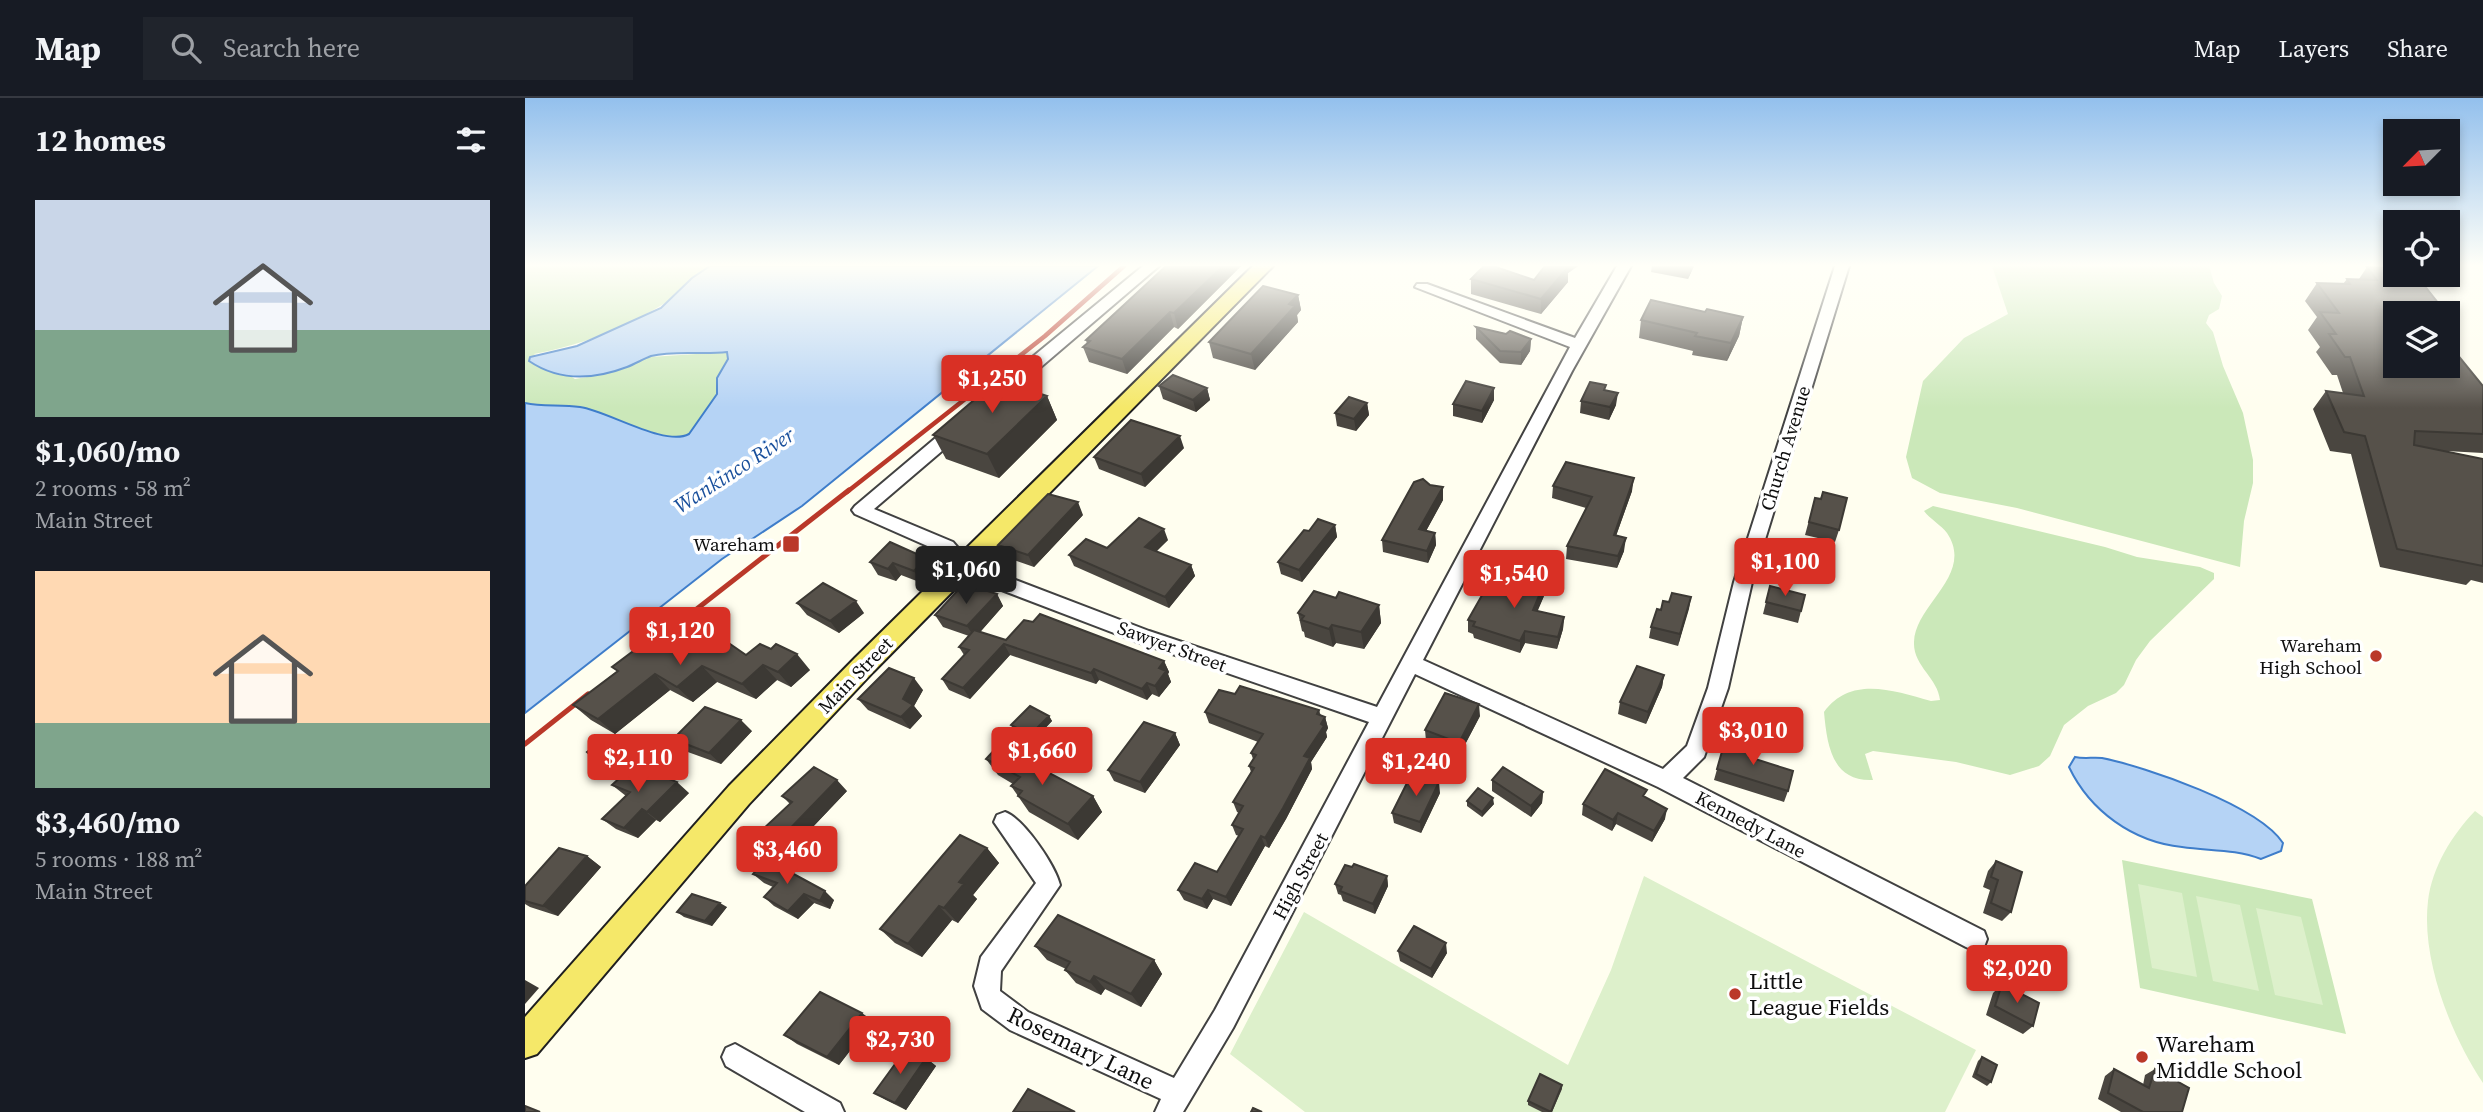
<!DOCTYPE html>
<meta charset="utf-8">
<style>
body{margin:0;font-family:"Source Serif 4",serif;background:#20242c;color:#f1f3f6;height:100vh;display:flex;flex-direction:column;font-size:26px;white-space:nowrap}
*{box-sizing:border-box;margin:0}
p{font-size:23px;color:#9ea1a6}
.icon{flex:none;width:38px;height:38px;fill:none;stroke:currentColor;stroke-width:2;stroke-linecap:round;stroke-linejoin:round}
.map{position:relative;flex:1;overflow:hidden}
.sheet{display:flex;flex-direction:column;background:#171b24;width:525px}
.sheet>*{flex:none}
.needle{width:46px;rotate:246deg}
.tools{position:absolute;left:1858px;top:21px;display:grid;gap:14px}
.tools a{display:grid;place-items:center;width:77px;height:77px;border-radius:0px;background:#171b24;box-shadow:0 4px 10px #0003;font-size:35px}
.price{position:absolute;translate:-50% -60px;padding:0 16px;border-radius:7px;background:#d93025;color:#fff;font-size:23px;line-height:46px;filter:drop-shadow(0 2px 4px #0008)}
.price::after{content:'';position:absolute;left:50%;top:42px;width:21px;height:16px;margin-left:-10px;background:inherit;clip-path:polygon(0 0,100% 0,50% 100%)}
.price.current{background:#222;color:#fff}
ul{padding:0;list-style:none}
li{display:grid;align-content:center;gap:14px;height:371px;padding:0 35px}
li span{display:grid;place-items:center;height:217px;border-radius:0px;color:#555}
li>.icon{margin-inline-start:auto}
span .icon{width:126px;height:126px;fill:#fffc;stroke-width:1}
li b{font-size:30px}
h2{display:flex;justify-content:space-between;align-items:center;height:84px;padding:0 35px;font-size:30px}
header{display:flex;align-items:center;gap:42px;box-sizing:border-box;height:98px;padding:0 35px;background:#171b24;border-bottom:2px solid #363941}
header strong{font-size:33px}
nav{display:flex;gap:38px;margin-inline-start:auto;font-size:24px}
.search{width:490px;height:63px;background:#20242c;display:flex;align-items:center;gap:18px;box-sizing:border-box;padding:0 24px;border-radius:0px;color:#9ea1a6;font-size:26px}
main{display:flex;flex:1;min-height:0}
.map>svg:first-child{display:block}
.green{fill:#cbe8b9}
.pitch{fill:#ddf0cb}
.water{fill:#b5d3f5;stroke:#3e7dca;stroke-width:2}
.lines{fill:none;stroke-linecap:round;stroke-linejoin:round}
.minor-casing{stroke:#414141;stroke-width:4}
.major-casing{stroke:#1f1f1f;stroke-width:4}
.minor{fill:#fff;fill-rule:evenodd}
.major{fill:#f5e869;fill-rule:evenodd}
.rail-far1{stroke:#ba3829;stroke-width:4.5}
.rail{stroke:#ba3829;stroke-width:5}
.wall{fill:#4a4640}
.shaded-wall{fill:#3c3934}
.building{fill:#56514a;stroke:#3c3934;stroke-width:2}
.poi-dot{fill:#ba3829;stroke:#fff;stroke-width:2.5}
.labels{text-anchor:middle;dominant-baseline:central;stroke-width:7;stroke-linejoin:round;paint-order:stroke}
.street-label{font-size:19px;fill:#0e0e0e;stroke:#fff}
.poi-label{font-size:19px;fill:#0e0e0e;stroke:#fff;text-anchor:end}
.water-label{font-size:21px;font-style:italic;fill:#1a509c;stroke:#fff}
.near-poi-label{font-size:23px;fill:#0e0e0e;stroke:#fff;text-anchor:start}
.near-street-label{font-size:23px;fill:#0e0e0e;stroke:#fff}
</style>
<header>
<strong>Map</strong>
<div class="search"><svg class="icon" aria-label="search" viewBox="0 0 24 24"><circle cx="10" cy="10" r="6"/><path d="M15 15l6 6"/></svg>Search here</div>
<nav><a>Map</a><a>Layers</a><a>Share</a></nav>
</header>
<main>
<section class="sheet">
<h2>12 homes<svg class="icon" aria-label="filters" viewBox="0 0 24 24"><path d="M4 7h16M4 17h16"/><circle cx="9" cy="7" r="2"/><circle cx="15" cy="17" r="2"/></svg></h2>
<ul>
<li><span style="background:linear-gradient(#c9d6e8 60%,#7fa58c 0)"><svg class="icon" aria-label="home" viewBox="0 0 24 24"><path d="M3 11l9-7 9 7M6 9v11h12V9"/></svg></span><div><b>$1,060/mo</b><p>2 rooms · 58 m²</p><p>Main Street</p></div></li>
<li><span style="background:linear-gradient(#ffd9b3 70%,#7fa58c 0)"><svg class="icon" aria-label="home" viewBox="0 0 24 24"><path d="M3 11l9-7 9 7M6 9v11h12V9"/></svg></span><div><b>$3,460/mo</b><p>5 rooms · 188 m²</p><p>Main Street</p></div></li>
</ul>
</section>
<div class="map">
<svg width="1958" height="1014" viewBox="0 0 1958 1014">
<rect width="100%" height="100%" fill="#fffeef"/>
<!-- green -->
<path class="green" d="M0,168H193C134,213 83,242 9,256L50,281L80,276L125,259L202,254L203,261L192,280V296L164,336C140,349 83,313 55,309C36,306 19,309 0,305Z
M1467,168H1684L1689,185L1697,198L1694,211L1684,217L1681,225L1688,234L1698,268L1718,315L1728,362V385L1719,423L1715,469L1492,410L1415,395L1387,380L1381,359L1398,283L1439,240L1483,216Z
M1408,408L1580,449L1612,459L1675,469L1689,475V481L1625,543L1611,562L1599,587L1591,595L1563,608L1539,627L1525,658L1514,668L1485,677L1431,664L1348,653L1340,656L1348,682C1307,684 1302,647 1299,614C1326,577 1369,593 1406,603L1415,602C1413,580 1388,568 1389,544C1390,506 1450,477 1422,435C1416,427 1405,421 1399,413Z
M1597,762L1787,801L1821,936L1615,890Z"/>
<!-- pitch -->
<path class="pitch" d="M1950,713L1958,719V985C1926,937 1896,862 1903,803C1907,769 1927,737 1950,713Z
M1119,778L1451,952L1420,1014H780L705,956L779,814L1043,967L1086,872Z
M1613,786L1657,795L1672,879L1627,870Z
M1671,798L1715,807L1734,893L1688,883Z
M1731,810L1776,819L1798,907L1750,897Z"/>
<!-- water -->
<path class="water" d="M185,168H573L277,408L197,461L0,615V305C18,309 36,306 55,309C83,313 140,349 164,336L192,296V280L203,261L202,254C177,257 150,252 126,258C118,261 110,266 102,269C68,282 35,284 4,263L5,259L52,248L136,210L167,180Z
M1550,659C1559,661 1568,659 1577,660C1621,669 1733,707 1758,745L1756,753L1736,761C1710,751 1684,753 1657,749C1608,744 1565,713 1544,669Z"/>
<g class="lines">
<defs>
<path id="minor" d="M618,168H634L483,297H471V289Z
M1092,168H1106L1047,273L898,562L1138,671L1162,648L1183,590L1209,484L1310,168H1324L1227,484L1203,590L1179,659L1158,680L1459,833L1462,841L1459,849L1450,853L1441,849L1133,689L890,576L708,930L658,1014H630L636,1001L485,932L457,911L449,888L456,859L511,785L469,724L472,717L480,714C499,721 530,767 535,787L476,873L475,893L503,914L649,980L690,912L844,624L610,543L432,475L416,454L330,416L327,412L330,408L426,327H438L440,331L438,335L349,411L428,444L446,465L624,533L852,609L1045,249L890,189L892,186H902L1050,240Z
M210,946L315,1005L319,1014H280L201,968L197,959L201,950Z"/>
<path id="major" d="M728,168H748L348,574L224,706L12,956L0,960V919L204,688L330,560Z"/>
</defs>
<!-- minor casing -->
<use href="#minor" class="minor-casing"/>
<!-- major casing -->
<use href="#major" class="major-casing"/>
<!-- minor -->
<use href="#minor" class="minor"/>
<!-- major -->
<use href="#major" class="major"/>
<!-- rail-far1 -->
<path class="rail-far1" d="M322,394L520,238L599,168"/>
<!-- rail -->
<path class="rail" d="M118,553L324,392
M0,646L63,596"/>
</g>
<!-- wall -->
<path class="wall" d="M641,168H716L653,231L649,229L602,276L564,264L558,249L562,246L561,242Z
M1020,168H1053L1043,175V184L1016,216L946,196V181L1009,182Z
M1127,168H1169L1163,181L1126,174Z
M1842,169L1871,170V215L1958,288V355L1921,353L1958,361V485L1946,482L1941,487L1855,469L1826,356L1805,353L1788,311L1801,293L1818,295L1812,277H1807L1791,254L1795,249L1783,232L1792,219L1780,203L1792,185L1818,186L1822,181H1834Z
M773,197L776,212L772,217L773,224L730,272L688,260L684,244Z
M1218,219L1214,238L1202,263L1167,257L1168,253L1114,240L1116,222Z
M951,229L1006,241L1005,253L996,267L975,265L951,241Z
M502,279L508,293L522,298L532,322L474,380L421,361L408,337Z
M634,288L682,290L685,302L671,314L638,301Z
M969,290V302L957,325L928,318V306Z
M1081,292L1091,307L1084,322L1055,315L1056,303Z
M842,305L844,317L831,333L812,328L810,315Z
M659,350L620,389L574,371L569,359Z
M1028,388L1107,393L1091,438L1099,453L1092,470L1041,461L1042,448L1061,410L1027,400Z
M918,389V402L901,433L910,435L911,447L903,465L858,454L857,442Z
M1290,400L1314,432L1310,444L1280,437Z
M558,417L509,469L480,459L473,447Z
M810,427L812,439L777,484L756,476L753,464L784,433Z
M643,442L631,453L666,467L670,478L644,510L549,468L544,457L582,450Z
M365,444L409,472L397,485L376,477L371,483L353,477L345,464Z
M1245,488L1276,513L1273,525L1238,516Z
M472,496L478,508L455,534L481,542L639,563L644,574L643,576L646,584L634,599L627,596L622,602L574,582L571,586L485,557L445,601L424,592L417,581L439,557L434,549L444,538L418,529L410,517Z
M1019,498L1012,513L1039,519L1038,531L1032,551L1000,545L995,555L949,540L948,536L943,534V522Z
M1166,499L1153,548L1124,540L1126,529L1136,512L1144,504Z
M811,500L854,507L856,525L839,551L811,545L808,549L780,539L779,534L777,533L773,515Z
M272,505L339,515L314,535L282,517Z
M151,551L221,557L285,572L266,589L252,582L231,601L192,584L168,604L145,592L90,636L66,622L48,607L92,573L87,569Z
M1139,577L1137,589L1121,626L1093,616L1095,604Z
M398,592L389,608L397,618L385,631L343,612L333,601Z
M710,596L794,612L796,618L800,619L803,630L801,634L802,639L786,664L787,671L761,721L744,750L740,748L706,808L688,801L682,811L659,802L653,792L692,774L714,738L711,737L707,727L714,715L712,714L708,704L726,674L724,668L728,661L726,655L733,644L684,625L680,614Z
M524,618L527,623L508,643L490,633L486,627Z
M955,618L935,656L901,643L900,632Z
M227,633L196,666L160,653L148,641Z
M650,635L655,647L620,695L589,683L583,672Z
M1200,643L1224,659L1263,693L1259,704L1189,682Z
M461,661L568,698L577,714L553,742L504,714L486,688L488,686L473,677Z
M967,682L1018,694L1017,705L1006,719L967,693Z
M87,687L164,695L135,724L131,722L113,740L91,731L77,721L101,698Z
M322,693L265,753L248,743L237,732L265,706L257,698Z
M915,695L896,735L869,725L867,715Z
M1121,700L1140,721L1127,744L1091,726L1087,733L1057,717L1058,706Z
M942,703L969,706L957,719L942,708Z
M462,750L474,765L448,797L452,801L433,825L427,822L397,859L370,845L355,831Z
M62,758L76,769L33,818L5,809L0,806V788Z
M1471,763L1486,814L1477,823L1458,815L1465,792L1458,789L1463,773Z
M827,769L862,778L863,788L850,816L818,803L816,797L813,796L810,786Z
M228,776L309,802L305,811L289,805L273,821L249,808L239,799L248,789L239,785Z
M202,809L187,828L159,819L152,814Z
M510,848L629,862L637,876L616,909L580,891L576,897L551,885L540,872L541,871L522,862Z
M873,853L922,855L907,880L875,863Z
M1477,886L1508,928L1498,936L1461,917L1468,895Z
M348,923L314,967L272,946L259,937Z
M1457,959L1466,984L1462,988L1447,979L1453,963Z
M401,960L411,968L381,1012L361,1002L349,995Z
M1589,971L1618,987L1620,977L1630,971L1657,1014H1596L1573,1001L1580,978Z
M1037,987V991L1027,1014H1017L1003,1007V1003Z"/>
<!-- shaded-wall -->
<path class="shaded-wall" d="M698,168H716L653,231L649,215Z
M1036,168H1053L1043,175V184L1016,216V201Z
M1166,168H1169L1163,181L1165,171Z
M773,197L776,212L772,217L773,224L730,272L726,256L764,206Z
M645,214L649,229L602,276L597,261Z
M1218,219L1214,238L1202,263L1206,245Z
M1006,241L1005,253L996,267V254Z
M502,279L512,303L491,288Z
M682,290L685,302L671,314L668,302Z
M969,290V302L957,325V313Z
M1093,295L1091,307L1084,322L1085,309Z
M522,298L532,322L474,380L462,356Z
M842,305L844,317L831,333L829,321Z
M655,338L659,350L620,389L616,376Z
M1109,380L1107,393L1087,449L1089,437Z
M918,389V402L895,444L894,431Z
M553,404L558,417L509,469L503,457Z
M810,427L812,439L777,484L774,472Z
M639,431L643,442L625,460L620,449Z
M910,435L911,447L903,465L902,453Z
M1101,440L1099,453L1092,470L1093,458Z
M401,460L409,472L397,485L389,473Z
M368,465L376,477L371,483L363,471Z
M666,467L670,478L644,510L640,499Z
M1019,486V498L1008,524V512Z
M472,496L478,508L450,540L442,528Z
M1166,499L1164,511L1153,548L1155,536Z
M331,503L339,515L314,535L305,523Z
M854,507L856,525L839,551L836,534Z
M1039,519L1038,531L1032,551L1033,539Z
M807,527L811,545L808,549L804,531Z
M1000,533V545L995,555V543Z
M479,546L485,557L445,601L438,590Z
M272,556L285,572L266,589L253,574Z
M639,563L644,574L643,576L646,584L634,599L630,588L634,570Z
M238,567L252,582L231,601L217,586Z
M177,568L192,584L168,604L152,589Z
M569,571L574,582L571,586L566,575Z
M130,576L145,592L90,636L73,621Z
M1139,577L1137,589L1121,626L1123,614Z
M389,580L398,592L389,608L397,618L385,631L376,619L378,601Z
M622,585L627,596L622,602L617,591Z
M954,606L955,618L935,656L934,645Z
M524,618L527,623L508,643L505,637Z
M800,619L803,630L801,634L802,639L786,664L787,671L761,721L744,750L740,740L779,658Z
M216,622L227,633L196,666L184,655Z
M650,635L655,647L620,695L615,684Z
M90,652L96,658L80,670L73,664Z
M312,682L322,693L265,753L253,743Z
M152,684L164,695L135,724L122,714Z
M914,684L915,695L896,735L895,724Z
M1018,694L1017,705L1006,719V708Z
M568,698L577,714L553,742L543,726Z
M968,700L969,706L957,719V714Z
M117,711L131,722L113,740L99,730Z
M1142,711L1140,721L1127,744L1129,733Z
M1093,715L1091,726L1087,733L1088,722Z
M736,738L740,748L706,808L701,799Z
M462,750L474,765L448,797L452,801L433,825L419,810L434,784Z
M62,758L76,769L33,818L18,808Z
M862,778L863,788L850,816L848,806Z
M683,792L688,801L682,811L677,801Z
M300,793L309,802L305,811L295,803Z
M279,796L289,805L273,821L263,813Z
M195,805L202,809L187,828L180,823Z
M414,808L427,822L397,859L383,846Z
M921,845L922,855L907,880L906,871Z
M629,862L637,876L616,909L606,896Z
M569,878L580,891L576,897L565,884Z
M0,882L14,890L0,906Z
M337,915L348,923L314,967L302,959Z
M401,960L411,968L381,1012L370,1005Z"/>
<!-- building -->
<path class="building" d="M641,168H698L649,215L645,214L597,261L558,249L565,243L561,242Z
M959,168H968L1009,182L1020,168H1044L1016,201L946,181Z
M1842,169L1871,170V177H1891L1921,215H1871V268H1923V245L1958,288V336L1890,333L1889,347L1958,361V468L1872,451L1840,338L1819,334L1801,293L1839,298L1825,259H1820L1804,236H1811L1795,214L1814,215L1792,185L1825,186L1822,181L1852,182Z
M738,188L773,197L764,206L770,208L726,256L684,244Z
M1126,202L1180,214L1182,211L1218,219L1206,245L1170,238L1172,235L1116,222Z
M951,229L981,236L985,233L1006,241L996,254L975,253Z
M483,273L502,279L491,288L522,298L462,356L408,337Z
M648,277L682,290L668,302L634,288Z
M941,283L969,290L957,313L928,306Z
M1065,284L1081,287L1079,292L1093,295L1085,309L1056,303Z
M824,299L842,305L829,321L810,315Z
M606,322L655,338L616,376L569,359Z
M1041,364L1109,380L1089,437L1101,440L1093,458L1042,448L1067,399L1028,388Z
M898,381L905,387L918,389L894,431L910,435L902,453L857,442L889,384Z
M1298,394L1322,400L1314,432L1284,424L1290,400L1296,401Z
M523,396L553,404L503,457L473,447Z
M614,420L639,431L620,449L666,467L640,499L544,457L561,441L582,450Z
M793,421L810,427L774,472L753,464L779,432L784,433Z
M365,444L401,460L389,473L368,465L363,471L345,464Z
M969,476L1019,486L1008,512L1039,519L1033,539L1000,533L995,543L948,528L950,524L943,522Z
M298,485L331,503L305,523L272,505Z
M1245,488L1280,497L1276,513L1241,504Z
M453,490L472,496L442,528L410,517L434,491L447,495Z
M789,493L811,500L814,494L854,507L836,534L807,527L804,531L776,522L779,518L773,515Z
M1147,495L1166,499L1155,536L1126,529L1132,511L1136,512L1138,503L1144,504Z
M515,516L639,563L634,570L641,573L630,588L622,585L617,591L569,571L566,575L479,546L438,590L417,581L444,552L434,549L449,532L481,542L499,522L508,524Z
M182,530L221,557L235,546L246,551L251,546L272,556L253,574L238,567L217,586L177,568L152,589L130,576L73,621L48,607L93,573L87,569L127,539L151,551Z
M1112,568L1139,577L1123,614L1095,604Z
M364,570L389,580L378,601L388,607L376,619L333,601Z
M715,588L794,612L792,616L800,619L796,626L799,628L779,658L785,660L758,710L740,740L736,738L701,799L683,792L677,801L653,792L670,765L692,774L718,731L707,727L718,708L708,704L729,670L724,668L731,657L726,655L738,636L680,614L694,592L710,596Z
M920,595L954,606L934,645L900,632Z
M505,608L524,618L505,637L486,627Z
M180,609L216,622L184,655L148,641Z
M619,624L650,635L615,684L583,672Z
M77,642L90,652L73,664L62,654Z
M1200,643L1226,651L1224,659L1268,673L1263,693L1192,671Z
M473,648L568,698L543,726L493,698L497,693L486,688L495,679L461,661Z
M109,667L152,684L122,714L117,711L99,730L77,721L105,694L87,687Z
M289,669L312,682L253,743L237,732L267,704L257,698Z
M978,669L1018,694L1006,708L967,682Z
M1080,671L1122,692L1118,698L1142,711L1129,733L1093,715L1088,722L1058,706Z
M887,675L914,684L895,724L867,715Z
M953,690L968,700L957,714L942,703Z
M435,737L462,750L434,784L439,786L419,810L414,808L383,846L355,831Z
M34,750L62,758L18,808L0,803V788Z
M241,761L300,793L295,803L279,796L263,813L239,799L252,785L228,776Z
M1471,763L1497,774L1486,814L1466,805L1473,782L1466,779Z
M829,766L862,778L848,806L815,793L817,789L810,786L820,767L827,769Z
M167,796L195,805L180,823L152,814Z
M533,817L629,862L606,896L569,878L565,884L540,872L545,864L510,848Z
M889,828L921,845L906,871L873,853Z
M1477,886L1514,905L1508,928L1470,908Z
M295,894L337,915L302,959L259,937Z
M381,951L401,960L370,1005L349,995Z
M1457,959L1472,967L1466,984L1451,976Z
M1589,971L1624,990L1630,971L1664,990L1657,1014H1618L1583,995Z
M1015,976L1037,987L1026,1014L1003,1003Z
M503,991L550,1014H488Z
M0,1008L15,1014H0Z
M728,1010L737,1014H726Z"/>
<!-- sky -->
<linearGradient id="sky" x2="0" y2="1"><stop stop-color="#93c0ed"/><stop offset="0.54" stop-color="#fffff8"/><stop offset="1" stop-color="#fffff8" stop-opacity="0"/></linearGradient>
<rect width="1958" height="310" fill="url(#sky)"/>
<!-- markers -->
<g class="poi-dot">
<rect x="257" y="437" width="18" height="18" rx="3.5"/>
<circle cx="1851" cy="558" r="7"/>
<circle cx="1210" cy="896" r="7"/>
<circle cx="1617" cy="959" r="7"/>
</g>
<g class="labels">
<!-- street labels -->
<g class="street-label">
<text transform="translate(1260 350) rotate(-73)">Church Avenue</text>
<text transform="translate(647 548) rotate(20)">Sawyer Street</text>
<text transform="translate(330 577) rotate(-46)">Main Street</text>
<text transform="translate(1226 726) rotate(28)">Kennedy Lane</text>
<text transform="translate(775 778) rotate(-62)">High Street</text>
</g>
<!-- poi labels -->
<g class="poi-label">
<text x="250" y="446">Wareham</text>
<text x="1837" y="547">Wareham<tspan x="1837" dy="22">High School</tspan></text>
</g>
<!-- water labels -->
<g class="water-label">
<text transform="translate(209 372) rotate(-33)">Wankinco River</text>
</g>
<!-- near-poi labels -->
<g class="near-poi-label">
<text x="1224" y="883">Little<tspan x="1224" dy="26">League Fields</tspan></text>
<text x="1631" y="946">Wareham<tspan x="1631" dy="26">Middle School</tspan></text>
</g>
<!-- near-street labels -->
<g class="near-street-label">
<text transform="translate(556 950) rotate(26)">Rosemary Lane</text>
</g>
</g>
</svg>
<div class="tools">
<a><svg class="needle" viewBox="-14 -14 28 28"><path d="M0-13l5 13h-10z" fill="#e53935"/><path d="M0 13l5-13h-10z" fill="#9ea1a6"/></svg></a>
<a><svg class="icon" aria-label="locate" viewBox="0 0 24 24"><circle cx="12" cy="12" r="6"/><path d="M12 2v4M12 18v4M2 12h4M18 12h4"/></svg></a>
<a><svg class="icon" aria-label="layers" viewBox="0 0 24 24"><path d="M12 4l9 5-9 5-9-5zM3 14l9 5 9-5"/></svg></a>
</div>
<b class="price" style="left:467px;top:317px">$1,250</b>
<b class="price" style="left:1260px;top:500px">$1,100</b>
<b class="price current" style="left:441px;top:508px">$1,060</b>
<b class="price" style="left:989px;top:512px">$1,540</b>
<b class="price" style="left:155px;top:569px">$1,120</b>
<b class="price" style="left:1228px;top:669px">$3,010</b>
<b class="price" style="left:517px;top:689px">$1,660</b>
<b class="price" style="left:113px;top:696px">$2,110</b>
<b class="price" style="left:891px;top:700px">$1,240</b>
<b class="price" style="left:262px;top:788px">$3,460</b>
<b class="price" style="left:1492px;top:907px">$2,020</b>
<b class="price" style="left:375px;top:978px">$2,730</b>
</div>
</main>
